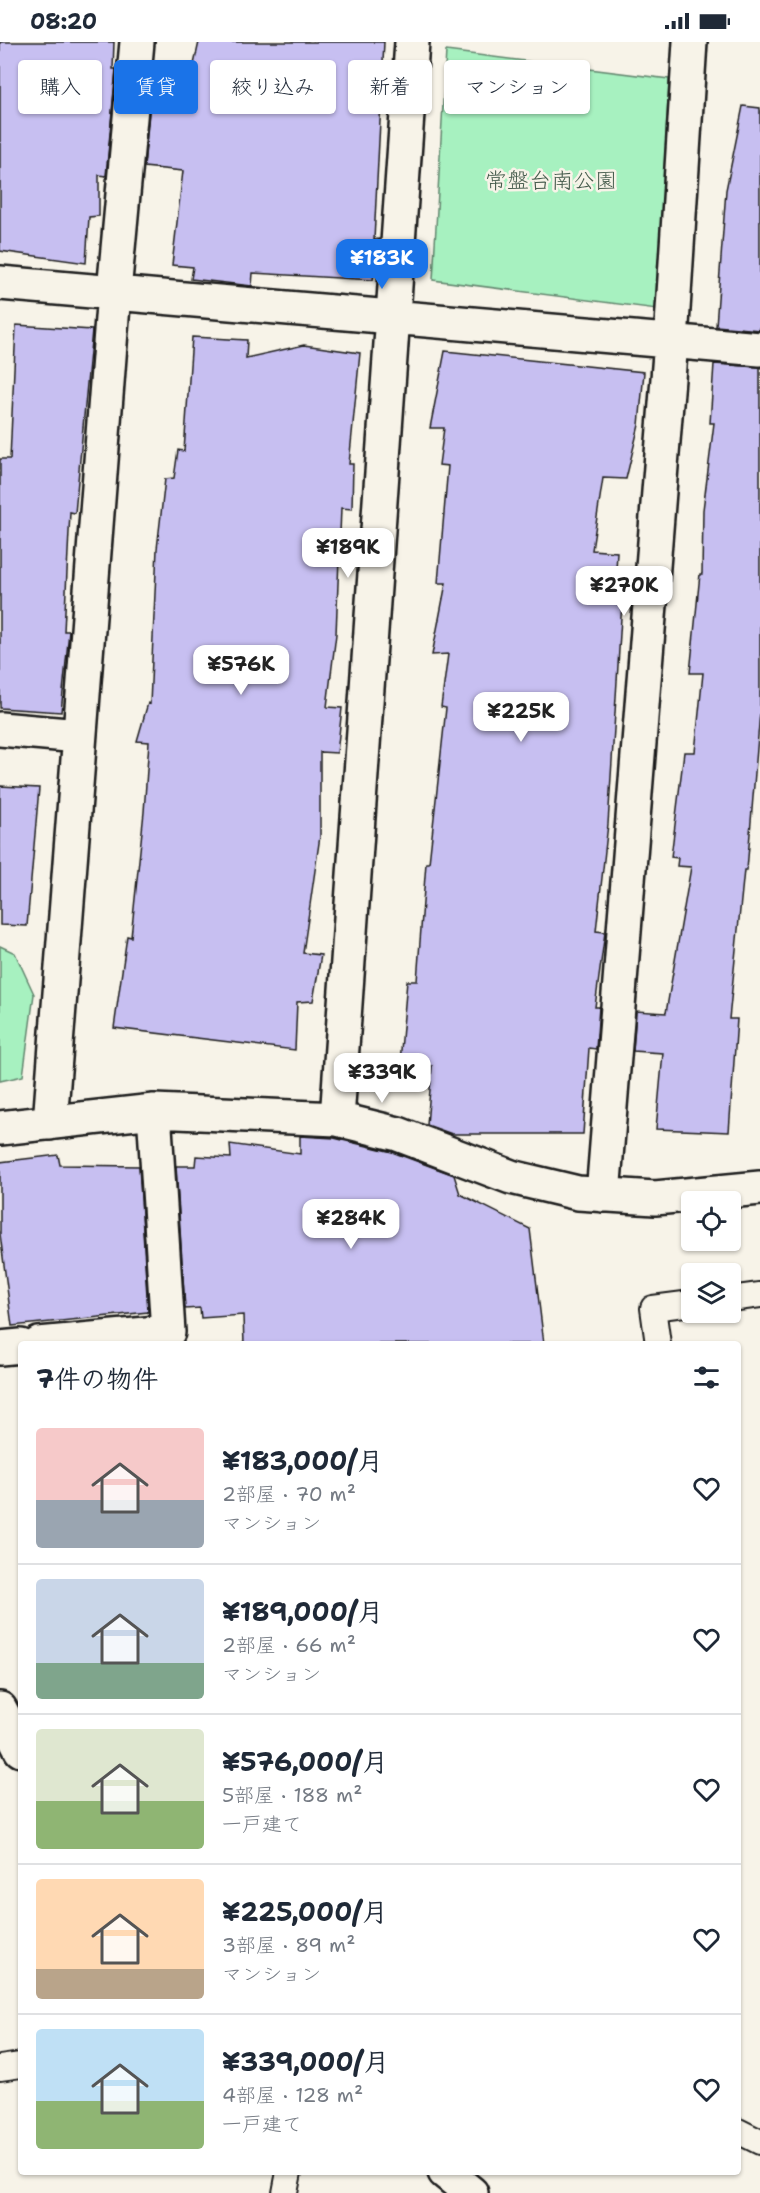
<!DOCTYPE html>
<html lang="ja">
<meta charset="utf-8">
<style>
body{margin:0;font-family:"Shantell Sans","Klee One",sans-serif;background:#f6f6f7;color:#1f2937;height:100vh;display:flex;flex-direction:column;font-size:22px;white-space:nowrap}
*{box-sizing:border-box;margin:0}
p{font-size:20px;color:#747a83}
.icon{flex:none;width:33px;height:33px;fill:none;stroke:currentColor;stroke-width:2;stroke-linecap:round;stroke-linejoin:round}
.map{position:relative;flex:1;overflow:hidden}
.panel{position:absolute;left:18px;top:1299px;width:723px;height:834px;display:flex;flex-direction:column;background:#fff;border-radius:6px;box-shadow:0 2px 4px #0004}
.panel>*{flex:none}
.banner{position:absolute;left:18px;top:18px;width:724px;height:54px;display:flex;gap:12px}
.buttons{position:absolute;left:681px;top:1149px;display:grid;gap:12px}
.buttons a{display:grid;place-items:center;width:60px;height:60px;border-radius:6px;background:#fff;box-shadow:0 2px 4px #0004;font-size:30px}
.price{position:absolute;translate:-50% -51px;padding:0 14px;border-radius:12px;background:#fff;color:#222;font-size:20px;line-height:39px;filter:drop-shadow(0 2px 3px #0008)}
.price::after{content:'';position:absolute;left:50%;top:36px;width:18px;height:14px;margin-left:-9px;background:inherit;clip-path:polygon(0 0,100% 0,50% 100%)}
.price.on{background:#1a73e8;color:#fff}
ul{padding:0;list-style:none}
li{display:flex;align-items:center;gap:18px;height:150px;padding:0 18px}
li+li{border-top:2px solid #e0e1e3}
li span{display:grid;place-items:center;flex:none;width:168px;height:120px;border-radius:6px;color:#555}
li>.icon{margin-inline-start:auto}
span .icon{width:72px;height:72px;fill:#fffc;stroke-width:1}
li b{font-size:26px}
h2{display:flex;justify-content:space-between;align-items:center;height:72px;padding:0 18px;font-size:26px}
.pill{padding:0 21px;border-radius:6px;background:#fff;box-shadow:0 2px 4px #0004;font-size:21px;line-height:54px}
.pill.on{background:#1a73e8;color:#fff}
.status{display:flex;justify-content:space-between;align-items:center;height:42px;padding:0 30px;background:#fff;direction:ltr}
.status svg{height:16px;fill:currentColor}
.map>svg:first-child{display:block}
.green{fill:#a7f1c0;stroke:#62866e;stroke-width:1.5}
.building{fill:#c7bff1;stroke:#1c1c1c;stroke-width:1.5}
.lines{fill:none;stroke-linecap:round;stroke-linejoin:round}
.service-casing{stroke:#1c1c1c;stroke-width:28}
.minor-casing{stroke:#1c1c1c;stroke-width:38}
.service{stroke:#f7f3e8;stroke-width:24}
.minor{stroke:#f7f3e8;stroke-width:33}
.labels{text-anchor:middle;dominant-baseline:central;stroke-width:5;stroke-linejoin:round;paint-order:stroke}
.park-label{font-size:22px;fill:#465c4d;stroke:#f7f3e8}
</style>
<div class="status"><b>08:20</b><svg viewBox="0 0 49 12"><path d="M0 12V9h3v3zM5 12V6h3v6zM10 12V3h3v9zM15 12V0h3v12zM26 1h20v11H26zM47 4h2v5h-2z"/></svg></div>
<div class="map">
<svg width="760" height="2151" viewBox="0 0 760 2151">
<rect width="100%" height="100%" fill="#f7f3e8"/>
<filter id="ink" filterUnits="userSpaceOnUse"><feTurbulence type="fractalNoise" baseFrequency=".0167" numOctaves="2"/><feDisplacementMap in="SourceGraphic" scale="12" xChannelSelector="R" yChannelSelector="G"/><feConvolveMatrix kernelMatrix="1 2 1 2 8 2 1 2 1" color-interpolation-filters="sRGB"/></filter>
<g filter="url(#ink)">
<!-- green -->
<path class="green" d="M446,9L669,37L657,267L433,238Z
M0,904L15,911L34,952L23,1034L0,1039Z"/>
<!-- building -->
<path class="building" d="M0,0H114L113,27H116L106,134L99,133V174L89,175L86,221L0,209Z
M199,0H384L374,198L379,197L373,238L253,231L252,244L191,237L193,225L172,223L183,129L144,125L153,27H193Z
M743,64L760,66V288L716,284L726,148Z
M16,283L92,288L75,471L70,470L64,589H69L61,670L0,666V417H10Z
M192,295L247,298L246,316L304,303L360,311L349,422H353L352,467L341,466L336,592L327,665L342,666L337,711L320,710V794L303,911L321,913L313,959L297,960L295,1008L114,986L127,894L131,895L144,770L149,700L137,699L148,661L150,662L157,507L165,437L174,436L178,408L184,409Z
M445,309L644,330L639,383L626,437L603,436L592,508L617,510L616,528H624L608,782L596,889L605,890L595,965H599L596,1007L589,1006L583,1092H452L427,1083L432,1024L400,1020L407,939H417L426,821H429L446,666L441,665L448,612L432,613L446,541H438L448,424L439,423L444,386H430Z
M714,322L760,325V670L747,828H744L729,977H737L729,1090L656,1087L663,1011L633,1009L636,969L666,971L691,825L677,824L678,816L671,815L684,710H695L703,631H690L700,532H702L703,468L714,381H710Z
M0,744L39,746L27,884L0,883Z
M300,1094L334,1096L392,1110L454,1133L460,1152L530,1187L544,1302H244L243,1273L201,1276L200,1266L185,1267L176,1124H195L196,1114L231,1116L230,1102L300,1112Z
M58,1113L60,1123L139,1124L148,1270L12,1284L0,1192V1120Z"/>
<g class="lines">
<defs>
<path id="service" d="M730,1257L760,1253
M658,1302L653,1266L692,1261
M0,2026L21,2023
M738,2089L760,2100
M285,2151L289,2130"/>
<path id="minor" d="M0,241L760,307
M0,687L79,694
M337,1077L412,0
M50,1081L114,250L137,0
M0,1086L154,1069L337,1077L398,1092L511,1135L578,1151L655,1156L760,1146
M603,1153L671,299L690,0
M39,1302L168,1290L154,1069
M0,1306L21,1304
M0,1667L21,1708
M445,2130L471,2151"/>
</defs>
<!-- service casing -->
<use href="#service" class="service-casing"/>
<!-- minor casing -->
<use href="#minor" class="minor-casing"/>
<!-- service -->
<use href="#service" class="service"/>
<!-- minor -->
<use href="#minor" class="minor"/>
</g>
</g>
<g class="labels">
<!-- park labels -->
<g class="park-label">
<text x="551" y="138">常盤台南公園</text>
</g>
</g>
</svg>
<div class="buttons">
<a><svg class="icon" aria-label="locate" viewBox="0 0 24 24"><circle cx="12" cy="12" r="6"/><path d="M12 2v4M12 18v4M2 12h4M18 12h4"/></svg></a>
<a><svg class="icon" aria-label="layers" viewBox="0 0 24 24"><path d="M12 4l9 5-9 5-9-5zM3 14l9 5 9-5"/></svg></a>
</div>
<b class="price on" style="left:382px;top:248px">¥183K</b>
<b class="price" style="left:348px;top:537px">¥189K</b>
<b class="price" style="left:624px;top:575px">¥270K</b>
<b class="price" style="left:241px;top:654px">¥576K</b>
<b class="price" style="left:521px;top:701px">¥225K</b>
<b class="price" style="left:382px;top:1062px">¥339K</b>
<b class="price" style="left:351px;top:1208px">¥284K</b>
<div class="banner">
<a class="pill">購入</a>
<a class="pill on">賃貸</a>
<a class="pill">絞り込み</a>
<a class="pill">新着</a>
<a class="pill">マンション</a>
</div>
<section class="panel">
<h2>7件の物件<svg class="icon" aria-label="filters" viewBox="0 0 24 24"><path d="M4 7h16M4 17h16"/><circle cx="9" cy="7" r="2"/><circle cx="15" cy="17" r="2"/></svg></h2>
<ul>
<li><span style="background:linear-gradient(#f6c9c9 60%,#9aa5b1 0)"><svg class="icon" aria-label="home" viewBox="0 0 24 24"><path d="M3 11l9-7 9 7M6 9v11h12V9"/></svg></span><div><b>¥183,000/月</b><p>2部屋 · 70 m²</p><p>マンション</p></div><svg class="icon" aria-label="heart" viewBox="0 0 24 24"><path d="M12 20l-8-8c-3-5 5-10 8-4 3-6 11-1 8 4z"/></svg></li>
<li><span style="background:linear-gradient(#c9d6e8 70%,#7fa58c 0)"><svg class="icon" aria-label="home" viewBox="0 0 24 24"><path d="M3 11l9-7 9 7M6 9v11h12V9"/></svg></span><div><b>¥189,000/月</b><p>2部屋 · 66 m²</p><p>マンション</p></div><svg class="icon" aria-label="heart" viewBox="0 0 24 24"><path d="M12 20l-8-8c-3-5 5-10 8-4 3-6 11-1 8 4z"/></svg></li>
<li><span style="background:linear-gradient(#dfe7d0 60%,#8fb573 0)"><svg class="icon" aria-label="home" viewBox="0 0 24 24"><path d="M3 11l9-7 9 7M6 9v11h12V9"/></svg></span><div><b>¥576,000/月</b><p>5部屋 · 188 m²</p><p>一戸建て</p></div><svg class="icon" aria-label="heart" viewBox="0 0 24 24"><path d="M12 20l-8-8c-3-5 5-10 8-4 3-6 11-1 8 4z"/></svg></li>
<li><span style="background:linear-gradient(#ffd9b3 75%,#b9a48a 0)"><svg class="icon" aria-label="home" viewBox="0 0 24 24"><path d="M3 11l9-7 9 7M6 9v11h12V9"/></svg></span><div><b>¥225,000/月</b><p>3部屋 · 89 m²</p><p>マンション</p></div><svg class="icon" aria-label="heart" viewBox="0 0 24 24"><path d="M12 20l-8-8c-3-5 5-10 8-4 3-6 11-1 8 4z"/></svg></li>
<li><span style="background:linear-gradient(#bfe0f5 60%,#8fb573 0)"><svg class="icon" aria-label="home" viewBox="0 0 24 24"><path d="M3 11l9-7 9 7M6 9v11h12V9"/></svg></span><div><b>¥339,000/月</b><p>4部屋 · 128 m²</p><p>一戸建て</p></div><svg class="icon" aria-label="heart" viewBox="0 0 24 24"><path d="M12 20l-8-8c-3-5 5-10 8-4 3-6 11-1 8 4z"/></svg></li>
</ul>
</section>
</div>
